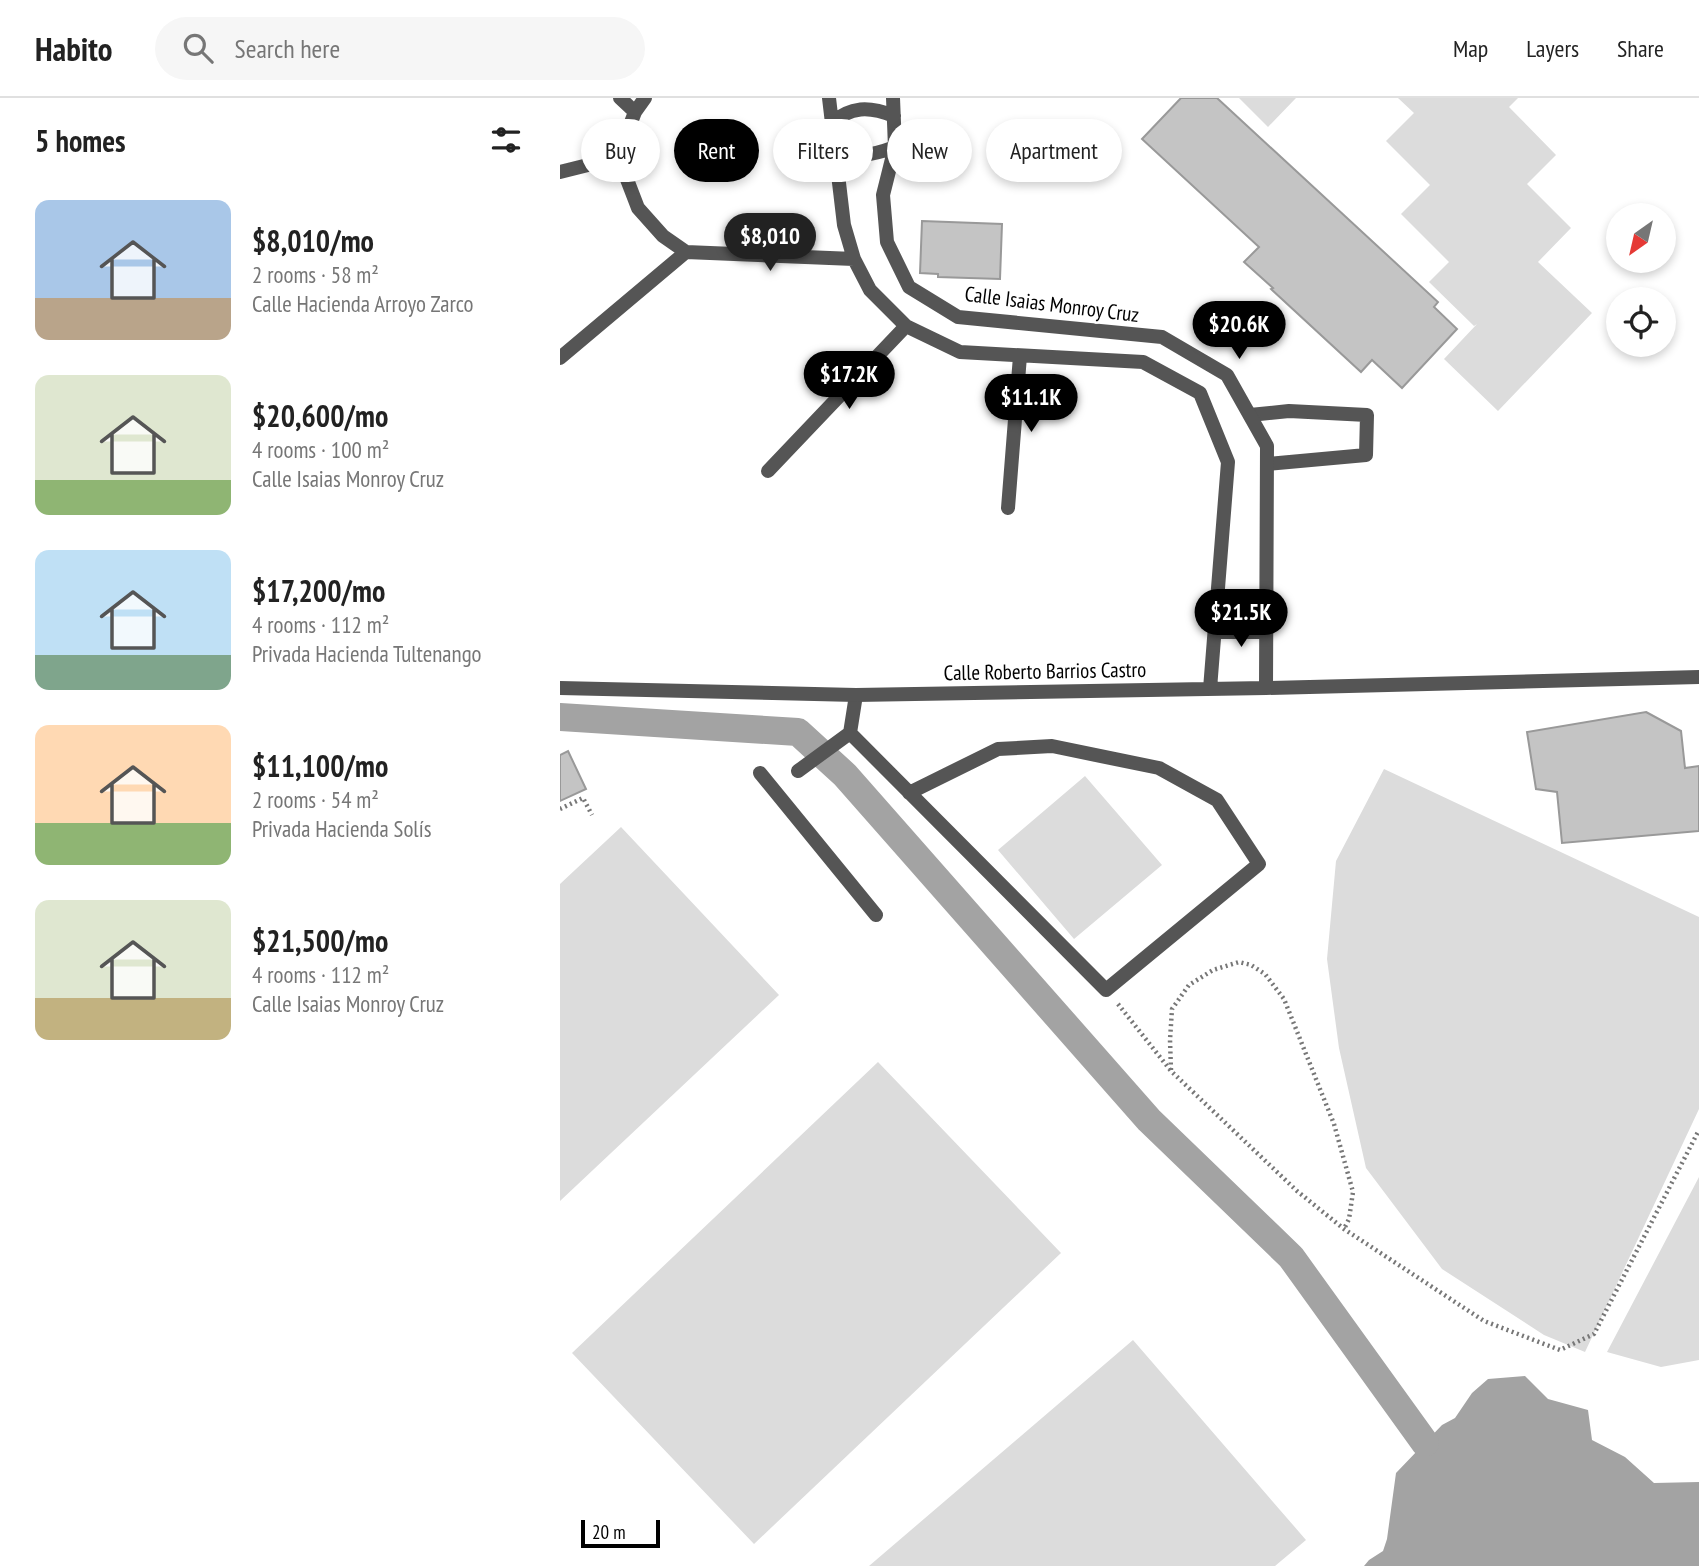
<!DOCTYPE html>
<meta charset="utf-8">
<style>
body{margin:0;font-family:"PT Sans Narrow",sans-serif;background:#f6f6f6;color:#222;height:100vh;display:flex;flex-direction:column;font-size:26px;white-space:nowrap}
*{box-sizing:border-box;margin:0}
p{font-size:23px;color:#767676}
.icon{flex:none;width:38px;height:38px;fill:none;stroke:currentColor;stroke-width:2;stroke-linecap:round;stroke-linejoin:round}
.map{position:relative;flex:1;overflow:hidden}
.sheet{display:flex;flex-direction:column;background:#fff;width:560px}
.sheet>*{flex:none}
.hud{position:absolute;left:21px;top:21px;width:665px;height:63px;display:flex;gap:14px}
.needle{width:46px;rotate:214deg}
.controls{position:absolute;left:1046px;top:105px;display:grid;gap:14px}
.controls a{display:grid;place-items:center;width:70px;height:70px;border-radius:50%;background:#fff;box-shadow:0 4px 10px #0003;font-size:35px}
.scale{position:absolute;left:21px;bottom:18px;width:79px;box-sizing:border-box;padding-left:7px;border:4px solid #000;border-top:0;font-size:19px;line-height:24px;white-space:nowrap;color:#000;-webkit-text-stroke:5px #fff;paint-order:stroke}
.price{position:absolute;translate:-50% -60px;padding:0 16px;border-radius:24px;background:#000;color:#fff;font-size:23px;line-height:46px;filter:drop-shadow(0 2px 4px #0008)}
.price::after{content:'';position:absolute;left:50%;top:42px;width:21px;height:16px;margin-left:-10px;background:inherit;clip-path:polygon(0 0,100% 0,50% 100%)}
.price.current{background:#222;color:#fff}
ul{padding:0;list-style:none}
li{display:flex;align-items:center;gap:21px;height:175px;padding:0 35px}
li span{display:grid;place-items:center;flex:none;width:196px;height:140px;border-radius:14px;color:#555}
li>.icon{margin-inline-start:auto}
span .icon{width:84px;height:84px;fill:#fffc;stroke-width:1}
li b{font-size:30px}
h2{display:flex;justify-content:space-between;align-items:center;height:84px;padding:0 35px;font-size:30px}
.tag{padding:0 24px;border-radius:32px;background:#fff;box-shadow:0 4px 10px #0003;font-size:24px;line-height:63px}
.tag.current{background:#000;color:#fff}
header{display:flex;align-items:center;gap:42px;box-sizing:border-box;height:98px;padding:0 35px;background:#fff;border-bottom:2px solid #e0e0e0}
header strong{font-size:33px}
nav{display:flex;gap:38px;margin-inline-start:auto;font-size:24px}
.search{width:490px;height:63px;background:#f6f6f6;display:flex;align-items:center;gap:18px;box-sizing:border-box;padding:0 24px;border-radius:38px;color:#767676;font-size:26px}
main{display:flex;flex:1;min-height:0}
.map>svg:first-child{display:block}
.green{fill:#dcdcdc}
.water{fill:#a3a3a3}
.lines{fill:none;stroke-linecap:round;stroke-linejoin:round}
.canal{stroke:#a3a3a3;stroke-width:28}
.building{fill:#c4c4c4;stroke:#999;stroke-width:2}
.path{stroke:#777;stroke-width:4.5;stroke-dasharray:2 3.5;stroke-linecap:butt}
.lane{stroke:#555;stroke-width:14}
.street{stroke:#555;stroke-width:14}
.labels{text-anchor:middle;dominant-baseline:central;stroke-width:5;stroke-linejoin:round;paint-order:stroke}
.street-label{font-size:21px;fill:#000;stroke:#fff}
</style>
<header>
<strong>Habito</strong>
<div class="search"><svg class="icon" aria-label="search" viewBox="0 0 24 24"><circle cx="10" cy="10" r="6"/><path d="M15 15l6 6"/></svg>Search here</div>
<nav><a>Map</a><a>Layers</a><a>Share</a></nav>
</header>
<main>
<section class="sheet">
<h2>5 homes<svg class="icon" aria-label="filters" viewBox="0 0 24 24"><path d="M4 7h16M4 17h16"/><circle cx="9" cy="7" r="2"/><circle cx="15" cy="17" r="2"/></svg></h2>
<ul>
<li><span style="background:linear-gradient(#a9c7e8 70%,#b9a48a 0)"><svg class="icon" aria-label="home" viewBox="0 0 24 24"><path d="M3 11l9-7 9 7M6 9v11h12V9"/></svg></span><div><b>$8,010/mo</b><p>2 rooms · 58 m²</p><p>Calle Hacienda Arroyo Zarco</p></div></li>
<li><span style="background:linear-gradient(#dfe7d0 75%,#8fb573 0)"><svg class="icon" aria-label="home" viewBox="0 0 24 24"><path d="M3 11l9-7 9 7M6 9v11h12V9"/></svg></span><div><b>$20,600/mo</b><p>4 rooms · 100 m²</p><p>Calle Isaias Monroy Cruz</p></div></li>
<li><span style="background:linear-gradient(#bfe0f5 75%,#7fa58c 0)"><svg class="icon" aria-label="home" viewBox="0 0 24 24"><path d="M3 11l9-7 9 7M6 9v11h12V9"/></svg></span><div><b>$17,200/mo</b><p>4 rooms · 112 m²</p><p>Privada Hacienda Tultenango</p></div></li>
<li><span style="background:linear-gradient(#ffd9b3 70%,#8fb573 0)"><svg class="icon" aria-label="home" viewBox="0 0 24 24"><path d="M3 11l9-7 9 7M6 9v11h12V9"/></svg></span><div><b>$11,100/mo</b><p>2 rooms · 54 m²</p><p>Privada Hacienda Solís</p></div></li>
<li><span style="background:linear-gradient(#dfe7d0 70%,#c2b280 0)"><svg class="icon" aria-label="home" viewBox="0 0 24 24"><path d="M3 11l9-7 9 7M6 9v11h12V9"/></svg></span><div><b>$21,500/mo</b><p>4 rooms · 112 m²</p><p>Calle Isaias Monroy Cruz</p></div></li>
</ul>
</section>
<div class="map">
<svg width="1139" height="1468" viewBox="0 0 1139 1468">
<rect width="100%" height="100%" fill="#fff"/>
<!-- green -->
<path class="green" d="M679,0H736L708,29Z
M838,0H958L949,9L996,57L967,86L1011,130L978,164L1032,215L938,313L884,261L917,226L914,228L869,184L889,164L841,116L870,87L826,43L854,15Z
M824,671L1139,819V1011L1025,1254L984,1237L882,1171L806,1070L779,950L767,861L776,763Z
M525,678L602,767L514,841L438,752Z
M61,729L219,897L0,1103V786Z
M318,964L501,1155L194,1446L12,1255Z
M1139,1079V1262L1101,1269L1047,1254Z
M573,1242L746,1442L715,1468H309Z"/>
<!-- water -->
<path class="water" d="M965,1278L988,1301L1028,1312L1032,1342L1065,1359L1094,1385L1139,1384V1468H804L809,1462L823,1453L827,1441L836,1375L882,1327L895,1320L912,1295L928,1281Z"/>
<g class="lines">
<!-- canal -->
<path class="canal" d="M0,619L238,634L285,677L589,1022L731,1159L865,1345"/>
</g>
<!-- building -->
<path class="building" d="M621,0H657L878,204L874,209L897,231L842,290L812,262L801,274L711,191L713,190L684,164L699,149L582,41Z
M362,123L442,126L440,181L378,179V176L360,175Z
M1086,614L1121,633L1125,670L1139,668V733L1002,745L997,694L976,691L967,634Z
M8,653L26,691L0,703V657Z"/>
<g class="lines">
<!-- path -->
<path class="path" d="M0,711L23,700L32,717
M558,906L611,973L737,1093L784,1131L924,1223L1000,1252L1034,1236L1139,1032
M611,972L610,942L612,911L629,887L653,872L679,864L691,867L705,876L724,901L774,1026L793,1094L789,1121L784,1131"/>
<!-- lane -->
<path class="lane" d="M690,317L729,313L807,317L806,357L708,366
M296,597L290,635L546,892L699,766L657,702L599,670L492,648L438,651L349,695
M238,673L290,635
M200,675L316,817"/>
<!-- street -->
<path class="street" d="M60,0L75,14
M85,0L75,14L65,40L63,71L78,110L103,138L126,154
M269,0L284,127L294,161L310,192L346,228L400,254L583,264L640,295L668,364L650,591
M333,0L335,49L323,97L327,144L349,189L398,219L602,239L667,277L707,348L706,590
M270,26C291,8 309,8 334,18
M273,48C298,61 310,58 335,49
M0,74L36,65L63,71
M126,154L294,161
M0,260L126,154
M208,373L346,228
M448,410L460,258
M655,534H706
M0,590L296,597L706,590L1139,579"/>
</g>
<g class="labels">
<!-- street labels -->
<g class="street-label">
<text transform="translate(492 206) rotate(7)">Calle Isaias Monroy Cruz</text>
<text transform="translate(485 573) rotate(-1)">Calle Roberto Barrios Castro</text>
</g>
</g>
</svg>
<div class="controls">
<a><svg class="needle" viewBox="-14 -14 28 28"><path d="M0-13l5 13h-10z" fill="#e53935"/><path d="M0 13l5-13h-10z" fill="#767676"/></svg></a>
<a><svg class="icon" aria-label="locate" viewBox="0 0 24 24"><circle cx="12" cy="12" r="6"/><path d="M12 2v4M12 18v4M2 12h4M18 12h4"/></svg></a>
</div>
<div class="scale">20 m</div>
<b class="price current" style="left:210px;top:175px">$8,010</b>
<b class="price" style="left:679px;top:263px">$20.6K</b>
<b class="price" style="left:289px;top:313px">$17.2K</b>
<b class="price" style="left:471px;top:336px">$11.1K</b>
<b class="price" style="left:681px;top:551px">$21.5K</b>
<div class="hud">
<a class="tag">Buy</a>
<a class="tag current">Rent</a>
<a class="tag">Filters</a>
<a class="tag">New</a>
<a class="tag">Apartment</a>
</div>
</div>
</main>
